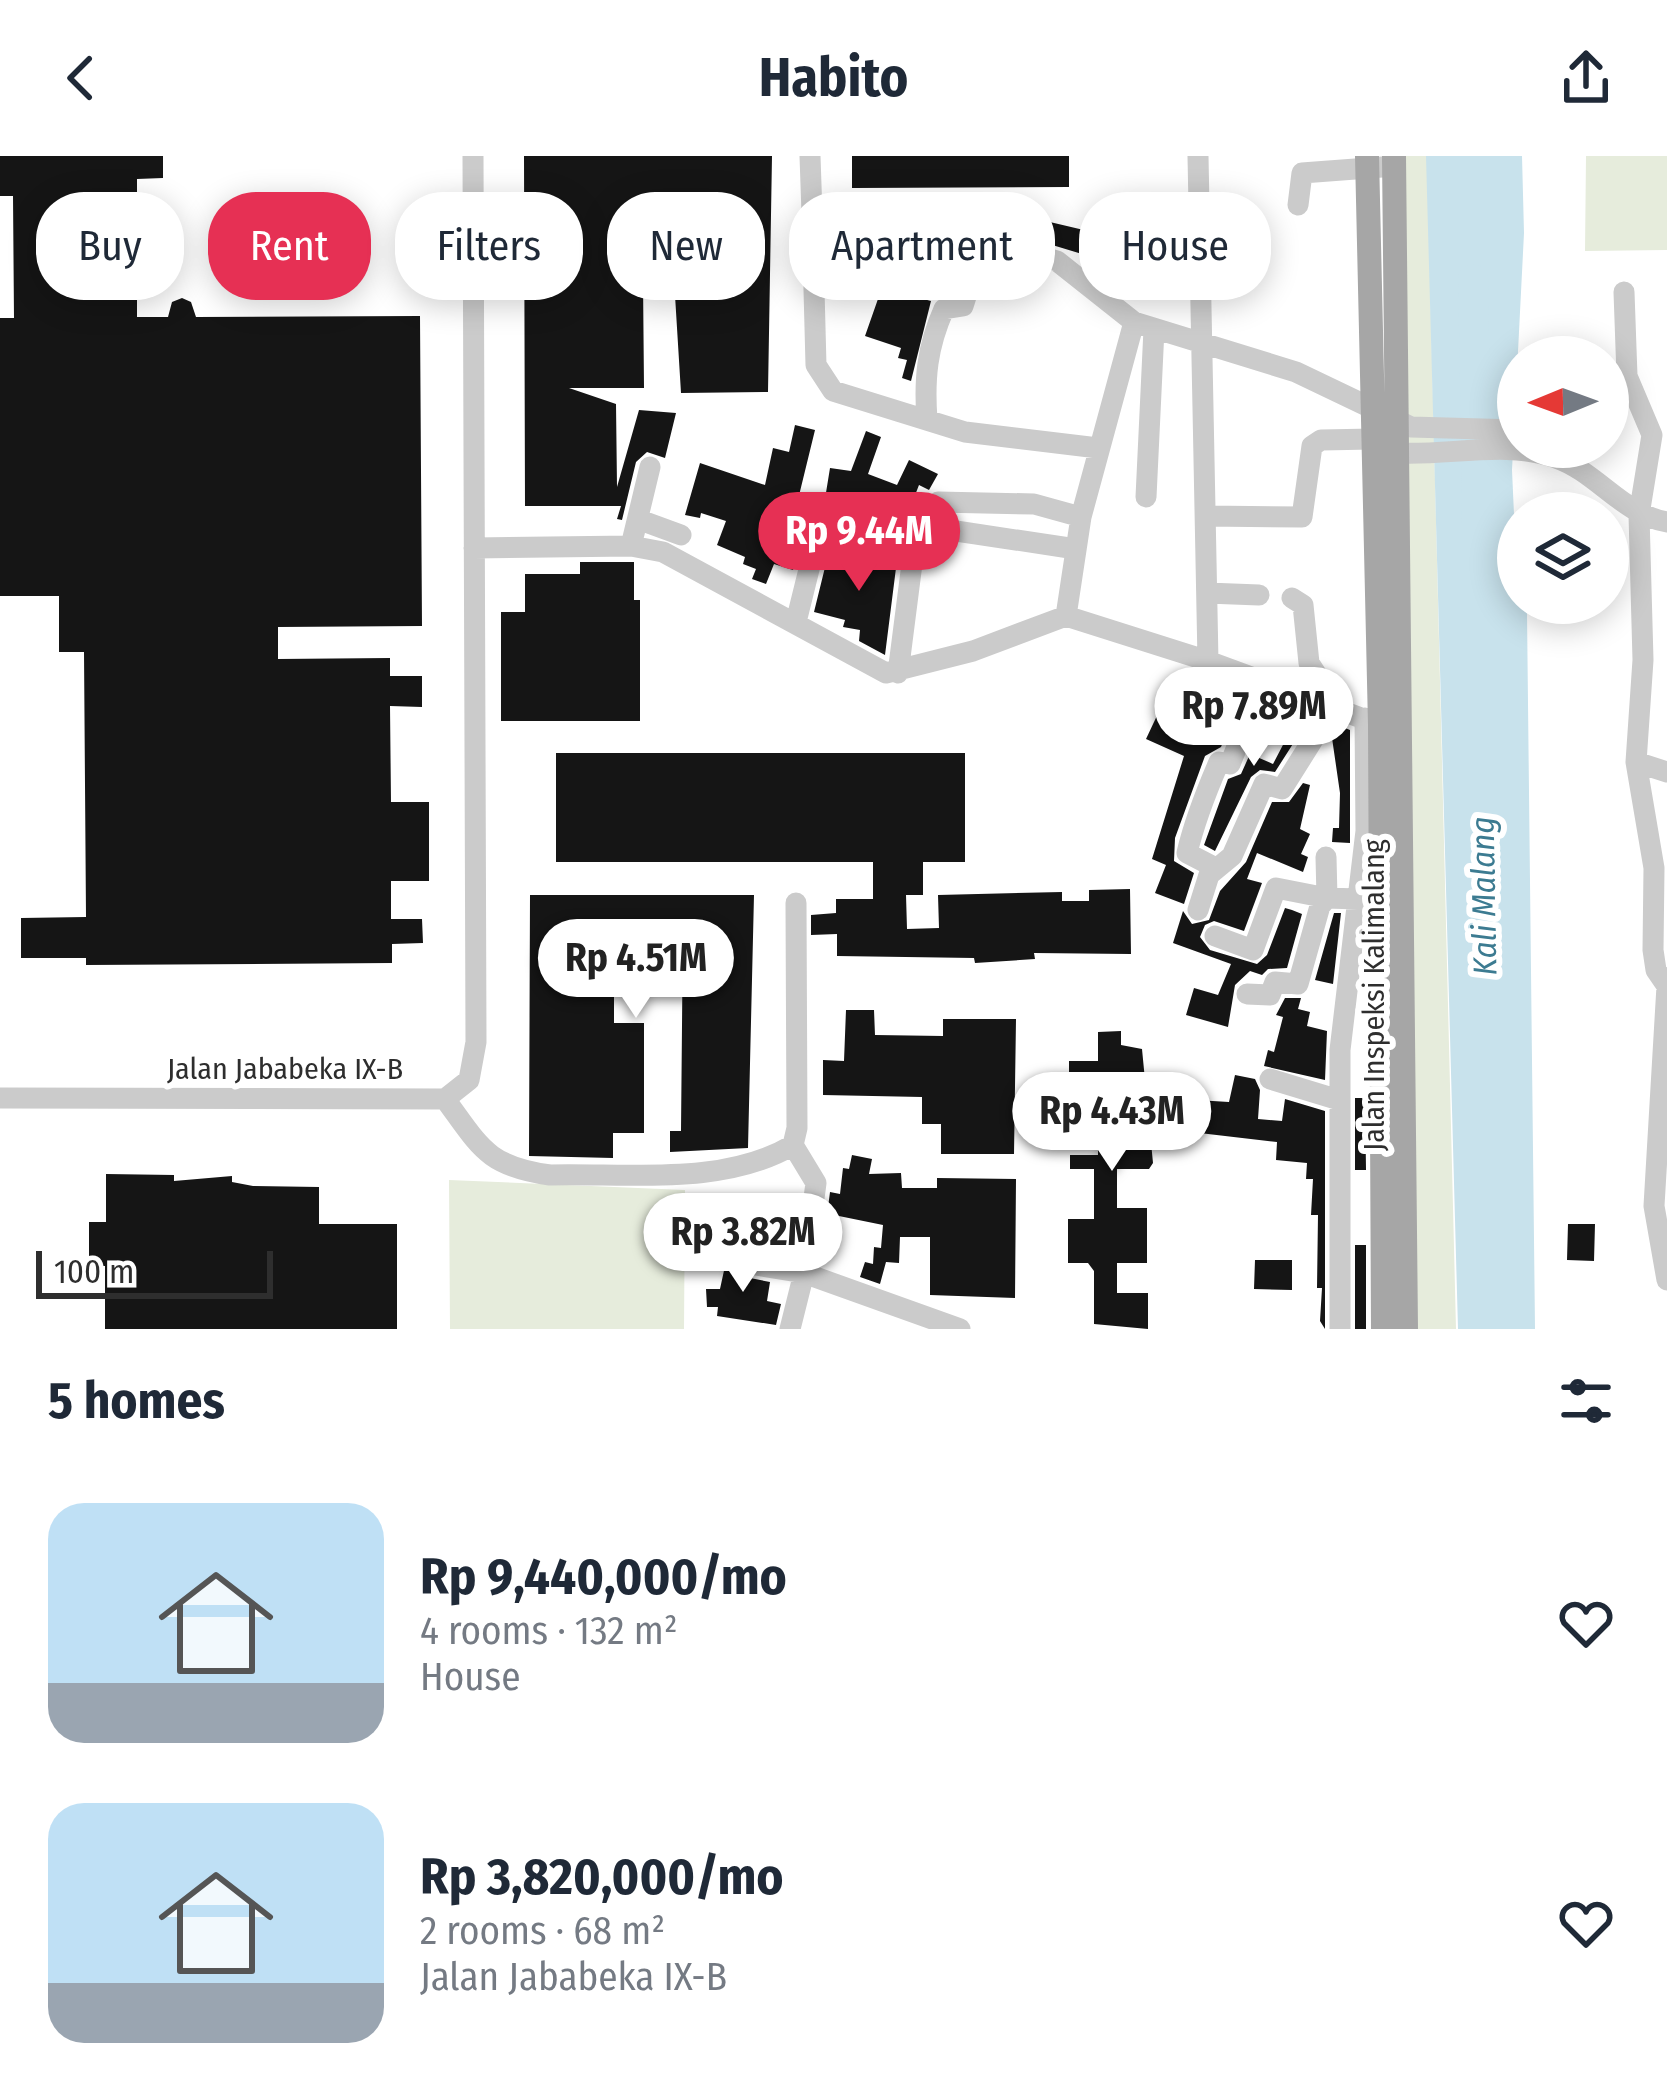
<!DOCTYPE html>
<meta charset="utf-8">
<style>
body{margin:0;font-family:"Fira Sans Condensed",sans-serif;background:#f2f2f3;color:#1f2937;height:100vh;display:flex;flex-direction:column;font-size:45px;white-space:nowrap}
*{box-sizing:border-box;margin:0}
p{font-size:39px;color:#747a83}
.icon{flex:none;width:66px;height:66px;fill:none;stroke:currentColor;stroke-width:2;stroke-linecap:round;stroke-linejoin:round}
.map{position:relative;height:1173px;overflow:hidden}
.side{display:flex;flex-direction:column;background:#fff;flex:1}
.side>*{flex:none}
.banner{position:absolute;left:36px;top:36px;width:1596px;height:108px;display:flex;gap:24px}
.needle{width:78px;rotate:269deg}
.fabs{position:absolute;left:1497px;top:180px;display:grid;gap:24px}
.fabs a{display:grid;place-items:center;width:132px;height:132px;border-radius:50%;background:#fff;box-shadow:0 6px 30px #0003;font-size:60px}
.scale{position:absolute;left:36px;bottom:30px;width:237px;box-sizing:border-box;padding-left:12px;border:6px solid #2e2e2e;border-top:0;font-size:33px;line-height:42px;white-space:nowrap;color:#2e2e2e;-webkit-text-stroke:9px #fff;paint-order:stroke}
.price{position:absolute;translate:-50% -102px;padding:0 27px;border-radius:42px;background:#fff;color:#222;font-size:39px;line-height:78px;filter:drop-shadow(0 3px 6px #0008)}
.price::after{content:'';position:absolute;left:50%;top:72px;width:36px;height:27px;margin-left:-18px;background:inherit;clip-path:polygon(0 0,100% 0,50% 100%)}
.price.current{background:#e63054;color:#fff}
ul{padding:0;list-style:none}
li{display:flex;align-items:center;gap:36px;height:300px;padding:0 48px}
li span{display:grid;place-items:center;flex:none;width:336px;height:240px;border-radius:36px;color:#555}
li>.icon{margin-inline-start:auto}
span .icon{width:144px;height:144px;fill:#fffc;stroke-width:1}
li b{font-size:51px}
h2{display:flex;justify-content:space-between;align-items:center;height:144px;padding:0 48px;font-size:51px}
.tag{padding:0 42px;border-radius:48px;background:#fff;box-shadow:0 6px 30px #0003;font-size:42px;line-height:108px}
.tag.current{background:#e63054;color:#fff}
header{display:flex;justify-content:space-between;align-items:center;height:156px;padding:0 48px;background:#fff;font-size:54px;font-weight:700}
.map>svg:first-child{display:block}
.green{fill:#e6ecdc}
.water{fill:#c8e2ec}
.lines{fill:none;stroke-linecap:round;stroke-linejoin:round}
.river{stroke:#c8e2ec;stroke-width:30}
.building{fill:#151515}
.minor{stroke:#cbcbcb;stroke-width:21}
.major{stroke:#a6a6a6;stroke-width:24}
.labels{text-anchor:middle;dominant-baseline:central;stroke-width:12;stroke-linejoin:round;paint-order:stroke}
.street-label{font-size:30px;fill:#2e2e2e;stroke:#fff}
.water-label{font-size:33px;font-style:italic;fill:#3c7b91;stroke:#fff}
</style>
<header><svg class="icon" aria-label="back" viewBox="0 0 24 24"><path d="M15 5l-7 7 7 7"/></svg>Habito<svg class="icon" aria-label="share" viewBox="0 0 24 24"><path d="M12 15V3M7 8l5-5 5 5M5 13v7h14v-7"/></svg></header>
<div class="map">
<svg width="1667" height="1173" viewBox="0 0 1667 1173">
<rect width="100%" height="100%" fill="#fff"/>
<!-- green -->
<path class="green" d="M1394,0H1427L1456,1173H1406Z
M1586,0H1667V94L1585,95Z
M449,1024L685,1034L684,1173H450Z"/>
<!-- water -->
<path class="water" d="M1426,0H1522L1524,77L1512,314L1518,447H1526L1527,457L1535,1173H1458Z"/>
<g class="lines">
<!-- river -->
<path class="river" d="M1473,123L1476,283
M1476,308L1477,368"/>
</g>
<!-- building -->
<path class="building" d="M0,0H163V22L137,23V161H168L172,146L182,142L191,146L196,161L420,160L422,470L278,471V503L390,502V520H422V551L390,550L391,646H429V725H391V763H422L423,787L392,788V807L86,809V802H21V762L86,761L84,496H59V440H0V162H14L13,40H0Z
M524,0H772L768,236L681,237L674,123L643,124L644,232H569L616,248L617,331L639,254L676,257L665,302L647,296L636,306L622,364L617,363L621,350H525Z
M852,0H1069V31L852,32Z
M943,41L1088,75L1082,98L1000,73L1002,64L943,61Z
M276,61H329V124H277Z
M915,107L928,112L916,141L931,145L911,225L902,222L907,204L898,202L901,192L865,180L885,123L905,131Z
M795,269L815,274L794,360L809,362L793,414L774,408L766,428L752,423L756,413L743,408L745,401L717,389L726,365L701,357L700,362L685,359L700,307L765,329L773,292L789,296Z
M866,275L881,281L868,318L897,329L909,304L938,318L929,334L919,329L903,370L871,356L824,349L830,312L851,315Z
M830,391L897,404L885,499L859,485L860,474L843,471L845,464L814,456Z
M580,406H634V444H640V565H501V456H525V418H580Z
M1222,526L1244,534L1221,591L1205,600L1175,682L1174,705L1194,717L1184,748L1155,737L1166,709L1152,703L1184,600L1146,583L1170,532L1212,550Z
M1270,549L1296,554L1293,561L1305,569L1275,616L1260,614L1251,621L1215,695L1204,689L1228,623L1241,618L1250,598L1273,608L1285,585L1260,573Z
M1335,568L1350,574V687L1332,686L1333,672H1339L1340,637L1332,582Z
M556,597H965V706H923V739H906L907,773L939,772L938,739L1062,736V745H1089V734L1130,733L1131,798L1034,797L1035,803L975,807L974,802L837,800V778L811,779V759L836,757V743H873V706H556Z
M1303,627L1310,629L1300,673L1310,678L1301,698L1308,701L1303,716L1257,697L1247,723L1262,727L1244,775L1214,765L1205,769L1200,781L1210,794L1257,808L1267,799L1285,752L1292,754L1302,758L1287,812L1268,813L1262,819L1250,815L1235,829L1228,871L1186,859L1194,832L1218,839L1231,808L1173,787L1183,755L1192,768L1209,764L1220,735L1246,706L1272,646H1289Z
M530,739H754L748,992L670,996V975H681L683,764L642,763L641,835H614V867H644V977H613V1002L529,1000Z
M1334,757H1341L1333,828L1315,824Z
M1285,842H1301L1298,853L1310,856L1307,870L1327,875L1325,924L1264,910L1268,894L1274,896L1283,861L1276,859Z
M846,854H874L875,879L943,880V863H1016L1014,998H941V968H922V941L823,939V904L844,905Z
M1121,875V889L1142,893L1153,1007L1149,1013H1117V1052H1147V1107H1117V1137H1148V1173L1094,1168V1115L1088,1107H1068V1063H1094V1013H1070V999H1098V969H1069V905H1098V876Z
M1235,919L1255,923L1260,934L1258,963L1282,965L1285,943L1325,955V1173L1320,1165L1322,1132H1317L1318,1059H1311L1313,1023H1306L1307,1007L1276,1004L1277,986L1191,976L1196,944L1229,946Z
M1355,942H1365L1366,1014H1355Z
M852,999L872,1003L869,1018L901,1017L902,1032H937V1022L1016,1023L1015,1142L930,1139V1081H900L899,1107L886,1106L880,1128L860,1121L865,1106L873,1108L874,1091L881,1092L883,1069L834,1059L826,1099L822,1098L830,1036L840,1038L843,1012L849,1013Z
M106,1018L174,1019V1025L232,1020V1026L253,1030L319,1031V1068H397V1173H105V1110H89V1066H106Z
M1568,1068H1595L1594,1105L1567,1104Z
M730,1087L774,1094L740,1093L729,1106L735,1119L770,1126L767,1145L781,1148L776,1169L717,1160L718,1151H707L706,1133H720Z
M1355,1089H1366V1173H1355Z
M1255,1104H1292V1134L1254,1133Z"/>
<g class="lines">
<!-- minor -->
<path class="minor" d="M810,0L812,58L972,80L1057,105L1134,166L1296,216L1411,271L1518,274
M1198,0L1208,505
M1298,49L1302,17L1382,11
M812,58L816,209L833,235L965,276L1098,292
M1624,136L1627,220L1652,279L1639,359L1643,504L1636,606L1654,712L1653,794L1656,814L1667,830L1654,1050L1667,1124
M927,264C924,223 927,191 944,153L963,150L984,84
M1398,297C1449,300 1507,284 1556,302C1597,316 1622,358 1667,366
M1146,341L1154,173
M938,346L1034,348L1081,361
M1206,360L1302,361L1312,290L1321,284L1373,283
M640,364L681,379
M631,390L650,311
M474,392L631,390L663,396L886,517L973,495L1066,460L1208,505L1380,569
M914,392L923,370L1076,393
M1207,437L1259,439
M1066,460L1081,361L1134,166
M796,466L819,373L914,392L898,517
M1636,606L1667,616
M1214,711L1187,697C1194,667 1206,636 1219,606L1230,608L1263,527
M1198,754L1209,719L1232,700L1264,628L1282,633L1319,574L1326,533L1309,507L1303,449L1292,442
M1215,780L1253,794L1276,732L1327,742L1326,701
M1247,838L1270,839L1275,826L1298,828L1320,750L1327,742L1358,743
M1270,923L1339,944
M0,942L445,943
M445,943L469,924L476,886L473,0
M445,943C481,992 487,1010 550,1019C629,1017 724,1030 793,989L797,972L796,747
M744,1107L804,1117L960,1173
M790,1173L804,1117L816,1027L793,989
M1340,1173V894L1366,675L1365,562"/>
<!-- major -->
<path class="major" d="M1367,0L1380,569L1383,1173
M1394,0L1406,1173"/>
</g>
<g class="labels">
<!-- street labels -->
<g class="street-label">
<text transform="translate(1374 839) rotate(-90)">Jalan Inspeksi Kalimalang</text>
<text x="285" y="913">Jalan Jababeka IX-B</text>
</g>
<!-- water labels -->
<g class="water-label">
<text transform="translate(1484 740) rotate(-91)">Kali Malang</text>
</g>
</g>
</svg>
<div class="fabs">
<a><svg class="needle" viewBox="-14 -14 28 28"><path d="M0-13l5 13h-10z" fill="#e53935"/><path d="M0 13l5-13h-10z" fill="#747a83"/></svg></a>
<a><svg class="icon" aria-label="layers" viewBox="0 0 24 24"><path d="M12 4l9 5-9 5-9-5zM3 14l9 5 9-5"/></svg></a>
</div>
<div class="scale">100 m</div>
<b class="price current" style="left:859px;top:438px">Rp 9.44M</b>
<b class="price" style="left:1254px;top:613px">Rp 7.89M</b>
<b class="price" style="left:636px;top:865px">Rp 4.51M</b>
<b class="price" style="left:1112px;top:1018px">Rp 4.43M</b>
<b class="price" style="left:743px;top:1139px">Rp 3.82M</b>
<div class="banner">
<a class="tag">Buy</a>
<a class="tag current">Rent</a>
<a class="tag">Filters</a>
<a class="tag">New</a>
<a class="tag">Apartment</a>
<a class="tag">House</a>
</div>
</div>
<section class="side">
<h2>5 homes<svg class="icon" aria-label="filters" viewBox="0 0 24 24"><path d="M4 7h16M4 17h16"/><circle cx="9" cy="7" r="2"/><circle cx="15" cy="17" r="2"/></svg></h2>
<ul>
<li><span style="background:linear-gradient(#bfe0f5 75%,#9aa5b1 0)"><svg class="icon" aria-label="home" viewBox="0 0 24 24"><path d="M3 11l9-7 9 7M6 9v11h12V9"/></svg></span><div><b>Rp 9,440,000/mo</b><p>4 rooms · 132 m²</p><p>House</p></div><svg class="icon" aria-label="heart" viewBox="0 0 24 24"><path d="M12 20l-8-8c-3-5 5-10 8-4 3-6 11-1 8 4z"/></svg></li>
<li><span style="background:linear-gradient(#bfe0f5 75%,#9aa5b1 0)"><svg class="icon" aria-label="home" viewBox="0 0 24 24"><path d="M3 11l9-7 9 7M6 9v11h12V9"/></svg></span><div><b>Rp 3,820,000/mo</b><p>2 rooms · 68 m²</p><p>Jalan Jababeka IX-B</p></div><svg class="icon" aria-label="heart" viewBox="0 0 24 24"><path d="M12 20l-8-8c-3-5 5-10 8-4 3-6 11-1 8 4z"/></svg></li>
</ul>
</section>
